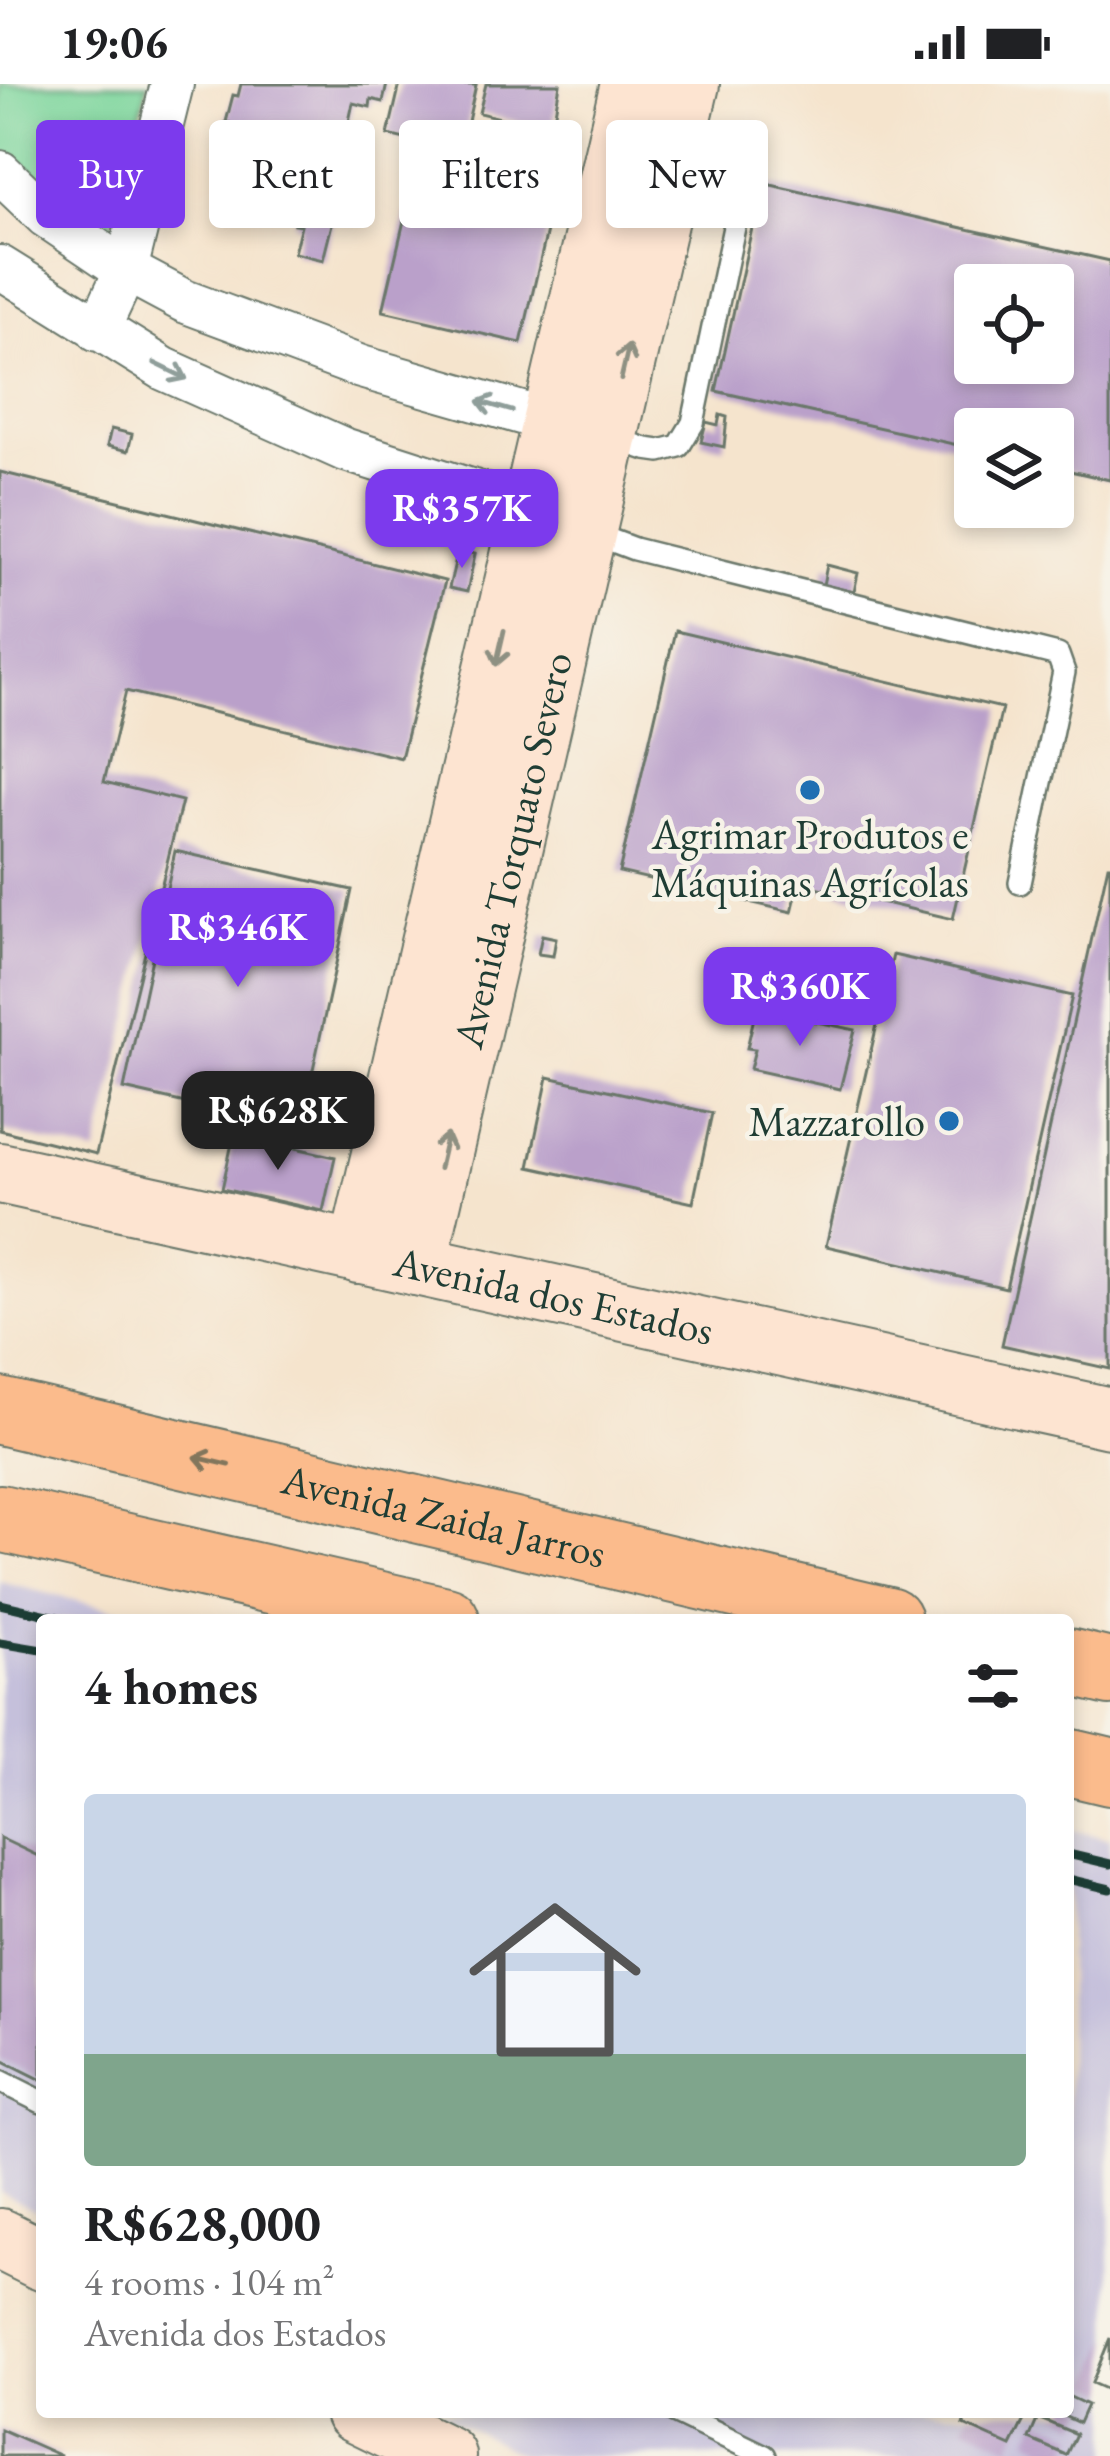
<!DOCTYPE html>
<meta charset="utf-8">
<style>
body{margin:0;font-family:"EB Garamond",serif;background:#f2f2f2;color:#202124;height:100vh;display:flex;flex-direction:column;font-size:45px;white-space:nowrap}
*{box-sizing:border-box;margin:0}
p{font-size:39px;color:#757577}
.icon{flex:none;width:66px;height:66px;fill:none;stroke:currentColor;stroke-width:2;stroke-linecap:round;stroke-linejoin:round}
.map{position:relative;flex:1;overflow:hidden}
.sheet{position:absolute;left:36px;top:1530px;width:1038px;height:804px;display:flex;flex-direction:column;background:#fff;border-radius:12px;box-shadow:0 6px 18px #0003}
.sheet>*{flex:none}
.top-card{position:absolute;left:36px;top:36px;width:1038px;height:108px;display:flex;gap:24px}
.tools{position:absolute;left:954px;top:180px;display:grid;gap:24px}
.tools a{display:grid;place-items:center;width:120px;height:120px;border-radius:12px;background:#fff;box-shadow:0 6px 18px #0003;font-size:60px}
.price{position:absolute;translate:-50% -102px;padding:0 27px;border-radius:24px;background:#7c3aed;color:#fff;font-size:39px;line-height:78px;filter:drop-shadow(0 3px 6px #0008)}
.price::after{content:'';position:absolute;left:50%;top:72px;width:36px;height:27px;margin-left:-18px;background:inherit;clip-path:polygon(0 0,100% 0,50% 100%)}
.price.selected{background:#222;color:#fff}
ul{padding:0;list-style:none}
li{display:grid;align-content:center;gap:24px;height:636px;padding:0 48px}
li+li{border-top:3px solid #e0e0e0}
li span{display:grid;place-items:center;height:372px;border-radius:12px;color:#555}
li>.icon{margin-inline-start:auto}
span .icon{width:216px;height:216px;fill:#fffc;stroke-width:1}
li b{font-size:51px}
h2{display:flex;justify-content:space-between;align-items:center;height:144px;padding:0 48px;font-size:51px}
.chip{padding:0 42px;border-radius:12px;background:#fff;box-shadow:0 6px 18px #0003;font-size:42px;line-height:108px}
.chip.selected{background:#7c3aed;color:#fff}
.status{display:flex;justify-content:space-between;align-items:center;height:84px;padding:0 60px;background:#fff;direction:ltr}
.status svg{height:33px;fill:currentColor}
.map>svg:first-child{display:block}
.industrial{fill:#c5c0db}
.green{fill:#7cd59c;stroke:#4e8968;stroke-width:3}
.building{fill:#baa0ca;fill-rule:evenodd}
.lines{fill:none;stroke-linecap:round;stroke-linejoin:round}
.lane-casing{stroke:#6a776a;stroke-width:26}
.street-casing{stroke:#6a776a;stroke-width:46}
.secondary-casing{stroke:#6a776a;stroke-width:64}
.highway-casing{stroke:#6a776a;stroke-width:70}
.lane{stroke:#fff;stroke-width:21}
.street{stroke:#fff;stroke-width:42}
.secondary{stroke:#fde4d1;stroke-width:60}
.highway{stroke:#fbbb8c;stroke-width:66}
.rail{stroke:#1f3d34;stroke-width:9}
.oneway{stroke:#8e9082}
.oneway2{stroke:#8f9e9a}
.oneway3{stroke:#82765c}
.poi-dot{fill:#1f6fb2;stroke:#f7f3e8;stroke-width:4.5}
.labels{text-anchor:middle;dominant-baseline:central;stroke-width:9;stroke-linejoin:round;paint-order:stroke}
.poi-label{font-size:42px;fill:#1f3d34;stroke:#f7f3e8}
.street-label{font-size:42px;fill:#1f3d34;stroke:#f7f3e8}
</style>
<div class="status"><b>19:06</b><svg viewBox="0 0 49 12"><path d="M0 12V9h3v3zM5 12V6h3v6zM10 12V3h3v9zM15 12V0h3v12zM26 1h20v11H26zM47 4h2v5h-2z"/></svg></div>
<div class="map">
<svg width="1110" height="2372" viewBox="0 0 1110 2372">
<rect width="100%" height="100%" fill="#f7f3e8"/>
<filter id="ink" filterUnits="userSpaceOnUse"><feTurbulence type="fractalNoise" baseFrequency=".00833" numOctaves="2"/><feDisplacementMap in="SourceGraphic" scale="24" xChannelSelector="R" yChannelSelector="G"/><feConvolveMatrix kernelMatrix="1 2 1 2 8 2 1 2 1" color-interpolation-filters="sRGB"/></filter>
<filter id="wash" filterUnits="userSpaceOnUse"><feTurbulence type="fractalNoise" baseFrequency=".004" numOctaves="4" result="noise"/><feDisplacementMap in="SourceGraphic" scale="48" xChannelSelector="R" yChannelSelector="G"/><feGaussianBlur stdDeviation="2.7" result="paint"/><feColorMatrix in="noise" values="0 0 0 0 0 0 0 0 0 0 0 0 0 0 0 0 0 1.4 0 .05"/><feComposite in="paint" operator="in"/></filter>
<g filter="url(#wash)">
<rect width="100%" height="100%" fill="#f5e4cd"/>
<!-- industrial -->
<path class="industrial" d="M0,1498L156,1536H42V2129L0,2108Z
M1068,1745L1110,1755V2372H523L437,2328H1068Z"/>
<!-- green -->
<path class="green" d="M0,0H148L105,164L0,67Z"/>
<g id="blocks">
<!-- building -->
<path class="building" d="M241,0H387L383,18L371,15L370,23L353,19L348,42L356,44L323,176L294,169L301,141L294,140L299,119L289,117L304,60L250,48L251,45L226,38L233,11L238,12Z
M400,0L476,1L465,51L451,48L447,65L469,70L473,50L498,56L488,74L560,91L521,259L383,227L422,59L388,51Z
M486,0H560L552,46L479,29Z
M762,99L1110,177V396L1053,383V345H975V365L716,307ZM975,201H1053V279H975Z
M720,331L727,333L724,363L701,358L706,338L718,341Z
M111,345L132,350L128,367L107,362Z
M0,388L445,497L401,674L126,607L104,698L182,717L96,1070L0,1046Z
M458,466L475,470L467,508L449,504Z
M827,481L858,489L854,508L823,501Z
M675,547L1002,624L953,835L799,799L792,828L619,788Z
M175,767L352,806L300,1045L124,1005Z
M1108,781H1110V1285L1002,1261Z
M542,851L556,854L553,872L538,870Z
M893,871L1072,912L1006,1204L826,1162Z
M756,925L855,946L840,1005L750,985L755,965L747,964Z
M548,993L712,1029L693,1119L529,1083Z
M234,1050L335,1073L323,1127L222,1105Z
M0,1754L42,1774V1996L0,1975Z
M1110,2254V2307L1092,2299Z
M1068,2312L1087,2321L1079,2339L1055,2328H1068Z
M970,2328H1028L1011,2362L964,2341Z
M1038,2334L1076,2350L1066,2371L1029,2355Z
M0,2345L61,2372H0Z"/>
</g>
</g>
<g filter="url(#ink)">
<use href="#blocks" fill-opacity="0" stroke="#6a776a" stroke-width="3"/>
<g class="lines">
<defs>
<path id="lane" d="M611,353L646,365L660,367L679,362L693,339L738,124
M589,448L634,465L1058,571L1064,588L1020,799
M0,1997L42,2018
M674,2328L765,2372"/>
<path id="street" d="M0,88L46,132L126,186L184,217L361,283L577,345
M0,183L164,285L343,365L554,433
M98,246L126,186L172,0"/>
<g id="secondary">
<path id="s1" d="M0,1089L1110,1334"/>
<path d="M359,1169L631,0"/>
<path id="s2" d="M416,1181L689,0"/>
<path d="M0,2155L42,2176"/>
<path d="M355,2328L445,2372"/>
</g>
<g id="highway">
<path id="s3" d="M0,1327L888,1536"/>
<path d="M0,1434L446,1536"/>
<path d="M1068,1578L1110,1588"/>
<path d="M1068,1678L1110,1688"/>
</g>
</defs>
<!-- lane casing -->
<use href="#lane" class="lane-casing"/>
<!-- street casing -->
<use href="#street" class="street-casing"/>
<!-- secondary casing -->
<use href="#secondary" class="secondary-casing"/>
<!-- highway casing -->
<use href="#highway" class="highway-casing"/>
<!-- lane -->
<use href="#lane" class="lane"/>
<!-- street -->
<use href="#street" class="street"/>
<!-- secondary -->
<use href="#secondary" class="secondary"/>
<!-- highway -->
<use href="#highway" class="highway"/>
<!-- rail -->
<path class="rail" d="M0,1520L69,1536
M0,1559L42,1566
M1068,1770L1110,1780
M1068,1795L1110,1805"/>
</g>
<!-- one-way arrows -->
<defs><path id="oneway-shaft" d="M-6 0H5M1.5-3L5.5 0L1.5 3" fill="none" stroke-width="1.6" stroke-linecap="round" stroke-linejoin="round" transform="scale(3)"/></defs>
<g class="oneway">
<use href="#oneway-shaft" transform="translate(625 278) rotate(-77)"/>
<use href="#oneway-shaft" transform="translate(500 564) rotate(103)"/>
<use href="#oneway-shaft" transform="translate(443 1067) rotate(-77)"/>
</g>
<g class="oneway2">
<use href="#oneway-shaft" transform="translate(171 287) rotate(26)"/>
<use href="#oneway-shaft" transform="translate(495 322) rotate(-164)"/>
</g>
<use class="oneway3" href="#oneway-shaft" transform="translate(212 1377) rotate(-167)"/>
</g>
<!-- markers -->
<g class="poi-dot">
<circle cx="810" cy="706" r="12"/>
<circle cx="949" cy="1037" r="12"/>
</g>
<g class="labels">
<!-- poi labels -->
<g class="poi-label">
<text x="810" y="750">Agrimar Produtos e<tspan x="810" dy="48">Máquinas Agrícolas</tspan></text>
<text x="925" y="1037" text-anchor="end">Mazzarollo</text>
</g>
<!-- street labels -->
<g class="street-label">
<text stroke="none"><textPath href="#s2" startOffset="426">Avenida Torquato Severo</textPath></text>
<text stroke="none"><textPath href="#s1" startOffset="567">Avenida dos Estados</textPath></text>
<text stroke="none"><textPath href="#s3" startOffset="456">Avenida Zaida Jarros</textPath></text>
</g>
</g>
</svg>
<div class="tools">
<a><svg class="icon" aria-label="locate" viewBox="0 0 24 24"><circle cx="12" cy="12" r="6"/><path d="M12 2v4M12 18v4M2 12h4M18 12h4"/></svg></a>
<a><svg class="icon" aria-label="layers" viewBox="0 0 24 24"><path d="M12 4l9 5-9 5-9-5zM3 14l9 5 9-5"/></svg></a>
</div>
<b class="price" style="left:462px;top:487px">R$357K</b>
<b class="price" style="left:238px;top:906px">R$346K</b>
<b class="price" style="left:800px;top:965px">R$360K</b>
<b class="price selected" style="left:278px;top:1089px">R$628K</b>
<div class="top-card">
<a class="chip selected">Buy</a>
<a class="chip">Rent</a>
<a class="chip">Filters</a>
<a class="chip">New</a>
</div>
<section class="sheet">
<h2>4 homes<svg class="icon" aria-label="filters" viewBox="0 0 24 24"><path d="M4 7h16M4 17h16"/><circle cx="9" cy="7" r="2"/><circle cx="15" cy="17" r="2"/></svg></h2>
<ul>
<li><span style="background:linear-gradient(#c9d6e8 70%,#7fa58c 0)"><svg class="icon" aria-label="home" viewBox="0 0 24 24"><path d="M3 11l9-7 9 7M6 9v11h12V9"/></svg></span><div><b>R$628,000</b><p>4 rooms · 104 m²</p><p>Avenida dos Estados</p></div></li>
</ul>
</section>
</div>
